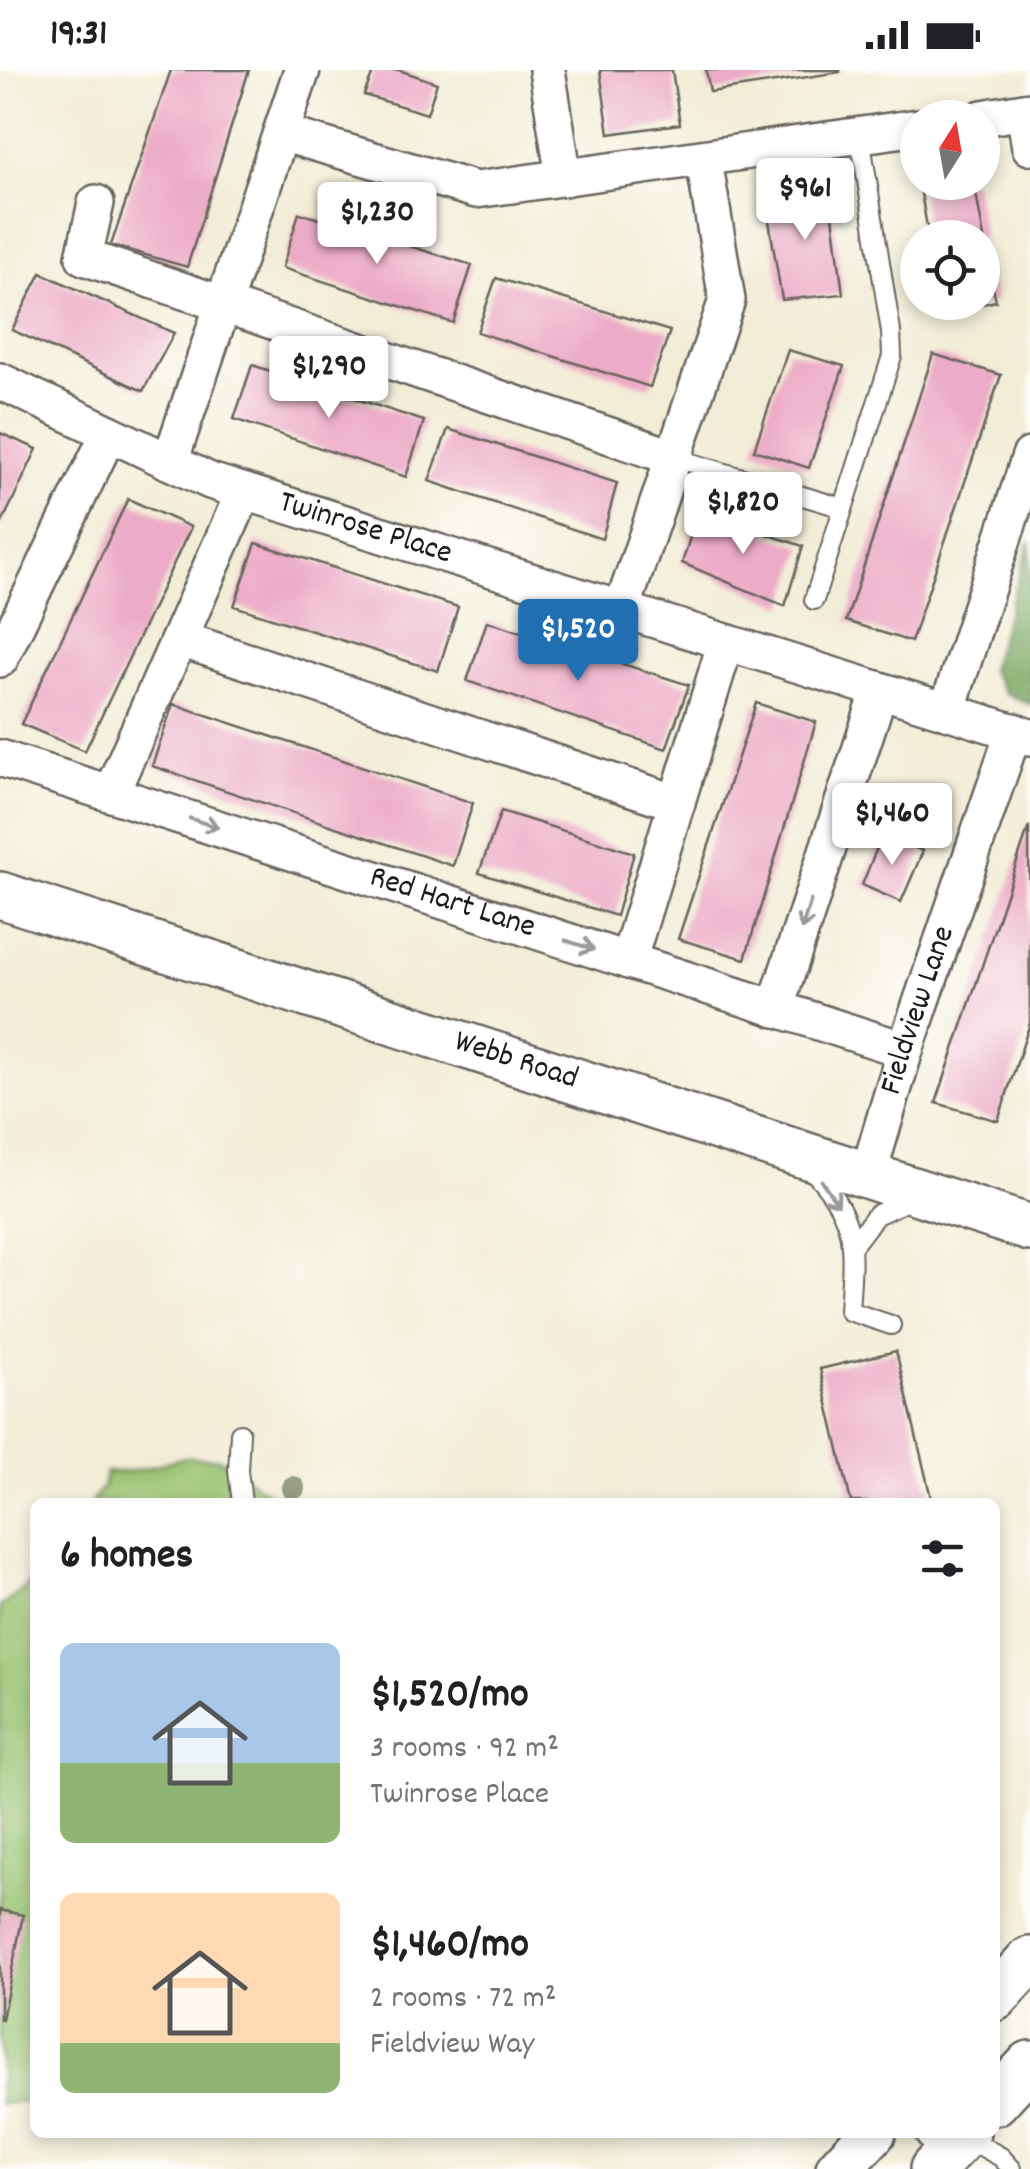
<!DOCTYPE html>
<meta charset="utf-8">
<style>
body{margin:0;font-family:Dekko,sans-serif;background:#f2f2f2;color:#202124;height:100vh;display:flex;flex-direction:column;font-size:38px;white-space:nowrap}
*{box-sizing:border-box;margin:0}
p{font-size:32px;color:#757577}
.icon{flex:none;width:55px;height:55px;fill:none;stroke:currentColor;stroke-width:2;stroke-linecap:round;stroke-linejoin:round}
.map{position:relative;flex:1;overflow:hidden}
.side{position:absolute;left:30px;top:1428px;width:970px;height:640px;display:flex;flex-direction:column;background:#fff;border-radius:15px;box-shadow:0 5px 15px #0003}
.side>*{flex:none}
.needle{width:65px;rotate:11deg}
.fabs{position:absolute;left:900px;top:30px;display:grid;gap:20px}
.fabs a{display:grid;place-items:center;width:100px;height:100px;border-radius:50%;background:#fff;box-shadow:0 5px 15px #0003;font-size:50px}
.price{position:absolute;translate:-50% -85px;padding:0 22px;border-radius:10px;background:#fff;color:#222;font-size:32px;line-height:65px;filter:drop-shadow(0 2px 5px #0008)}
.price::after{content:'';position:absolute;left:50%;top:60px;width:30px;height:22px;margin-left:-15px;background:inherit;clip-path:polygon(0 0,100% 0,50% 100%)}
.price.current{background:#1f6fb2;color:#fff}
ul{padding:0;list-style:none}
li{display:flex;align-items:center;gap:30px;height:250px;padding:0 30px}
li span{display:grid;place-items:center;flex:none;width:280px;height:200px;border-radius:15px;color:#555}
li>.icon{margin-inline-start:auto}
span .icon{width:120px;height:120px;fill:#fffc;stroke-width:1}
li b{font-size:42px}
h2{display:flex;justify-content:space-between;align-items:center;height:120px;padding:0 30px;font-size:42px}
.status{display:flex;justify-content:space-between;align-items:center;height:70px;padding:0 50px;background:#fff;direction:ltr}
.status svg{height:28px;fill:currentColor}
.map>svg:first-child{display:block}
.green{fill:#98c26f;stroke:#5a6f46;stroke-width:2.5}
.forest{fill:#7aa862;stroke:#4b623f;stroke-width:2.5}
.building{fill:#ecabc6}
.lines{fill:none;stroke-linecap:round;stroke-linejoin:round}
.service-casing{stroke:#67655d;stroke-width:22}
.minor-casing{stroke:#67655d;stroke-width:40}
.tertiary-casing{stroke:#67655d;stroke-width:50}
.service{stroke:#fff;stroke-width:18}
.minor{stroke:#fff;stroke-width:35}
.tertiary{stroke:#fff;stroke-width:45}
.tree{fill:#989e82}
.oneway{stroke:#999}
.labels{text-anchor:middle;dominant-baseline:central;stroke-width:9;stroke-linejoin:round;paint-order:stroke}
.street-label{font-size:32px;fill:#1c1c1c;stroke:#fdfcf7}
</style>
<div class="status"><b>19:31</b><svg viewBox="0 0 49 12"><path d="M0 12V9h3v3zM5 12V6h3v6zM10 12V3h3v9zM15 12V0h3v12zM26 1h20v11H26zM47 4h2v5h-2z"/></svg></div>
<div class="map">
<svg width="1030" height="2099" viewBox="0 0 1030 2099">
<rect width="100%" height="100%" fill="#fdfcf7"/>
<filter id="ink" filterUnits="userSpaceOnUse"><feTurbulence type="fractalNoise" baseFrequency=".01" numOctaves="2"/><feDisplacementMap in="SourceGraphic" scale="20" xChannelSelector="R" yChannelSelector="G"/><feConvolveMatrix kernelMatrix="1 2 1 2 8 2 1 2 1" color-interpolation-filters="sRGB"/></filter>
<filter id="wash" filterUnits="userSpaceOnUse"><feTurbulence type="fractalNoise" baseFrequency=".0048" numOctaves="4" result="noise"/><feDisplacementMap in="SourceGraphic" scale="40" xChannelSelector="R" yChannelSelector="G"/><feGaussianBlur stdDeviation="2.25" result="paint"/><feColorMatrix in="noise" values="0 0 0 0 0 0 0 0 0 0 0 0 0 0 0 0 0 1.4 0 .05"/><feComposite in="paint" operator="in"/></filter>
<g filter="url(#wash)">
<rect width="100%" height="100%" fill="#f2edd7"/>
<!-- green -->
<path class="green" d="M188,1387L220,1389L281,1432H91L103,1417L106,1402C136,1405 159,1392 188,1387Z
M35,1505V2030L0,2034V1537L24,1519Z"/>
<!-- forest -->
<path class="forest" d="M1030,471V634L1005,623L990,600Z"/>
<g id="blocks">
<!-- building -->
<path class="building" d="M171,0H249L187,197L111,175Z
M374,0H399L437,13L427,44L364,25Z
M600,0H672L680,54L609,64Z
M706,0H840V2L710,22Z
M919,112H974L984,168H929Z
M829,115L843,224L782,230L765,126Z
M299,143L472,195L453,253L282,198Z
M982,169L996,231L942,243L940,232H982Z
M41,203L174,263L143,321L12,260Z
M496,208L670,261L650,317L477,262Z
M788,280L844,296L809,398L754,380Z
M933,284L1001,305L911,572L846,551Z
M252,295L424,351L406,407L234,349Z
M448,359L617,413L602,469L429,411Z
M0,363L37,379L0,457Z
M128,429L191,457L85,681L21,654Z
M698,442L803,476L785,536L682,493Z
M256,473L458,537L438,601L234,536Z
M487,551L689,615L666,679L467,611Z
M756,633L816,652L745,889L678,869Z
M173,634L473,733L453,796L152,696Z
M501,741L634,783L616,846L479,803Z
M1029,756L1030,953L998,1051L936,1033Z
M882,765L923,781L901,832L862,815Z
M896,1281L932,1432H851L820,1299Z
M0,1840L23,1845L2,1949H0Z"/>
</g>
</g>
<g filter="url(#ink)">
<use href="#blocks" fill-opacity="0" stroke="#67655d" stroke-width="2.5"/>
<g class="lines">
<defs>
<path id="service" d="M672,387L843,438
M814,530L892,286L891,262L860,66
M810,1098C859,1148 853,1177 849,1241L891,1255
M853,1175L876,1145L909,1130
M240,1363L238,1401L242,1432
M922,2062L943,2090
M963,2066L1001,2087L1012,2099"/>
<g id="minor">
<path d="M547,0L564,108"/>
<path d="M1024,41L1030,77"/>
<path d="M982,48L1030,40"/>
<path d="M281,63L476,120L918,57"/>
<path d="M96,133L84,187L672,387"/>
<path id="s1" d="M0,311L210,411L1030,667"/>
<path d="M170,392L302,0"/>
<path d="M622,539L727,230L704,90"/>
<path d="M180,569L677,733"/>
<path d="M0,589L109,363"/>
<path d="M947,641L1030,386"/>
<path id="s2" d="M0,688L905,980"/>
<path d="M111,723L244,422"/>
<path d="M628,891L726,572"/>
<path d="M775,939L880,620"/>
<path id="s3" d="M868,1105L905,980L1014,661"/>
</g>
<g id="tertiary">
<path id="s4" d="M0,825L1030,1158"/>
<path d="M995,1928L1030,1890"/>
<path d="M995,2032L1030,1994"/>
<path d="M839,2099L873,2062"/>
<path d="M933,2099L967,2062"/>
</g>
</defs>
<!-- service casing -->
<use href="#service" class="service-casing"/>
<!-- minor casing -->
<use href="#minor" class="minor-casing"/>
<!-- tertiary casing -->
<use href="#tertiary" class="tertiary-casing"/>
<!-- service -->
<use href="#service" class="service"/>
<!-- minor -->
<use href="#minor" class="minor"/>
<!-- tertiary -->
<use href="#tertiary" class="tertiary"/>
</g>
<!-- trees -->
<circle class="tree" cx="293" cy="1418" r="12"/>
<!-- one-way arrows -->
<defs><path id="oneway-shaft" d="M-6 0H5M1.5-3L5.5 0L1.5 3" fill="none" stroke-width="1.6" stroke-linecap="round" stroke-linejoin="round" transform="scale(2.5)"/></defs>
<g class="oneway">
<use href="#oneway-shaft" transform="translate(204 753) rotate(18)"/>
<use href="#oneway-shaft" transform="translate(806 845) rotate(108)"/>
<use href="#oneway-shaft" transform="translate(580 875) rotate(18)"/>
<use href="#oneway-shaft" transform="translate(830 1123) rotate(55)"/>
</g>
</g>
<g class="labels">
<!-- street labels -->
<g class="street-label">
<text stroke="none"><textPath href="#s1" startOffset="395">Twinrose Place</textPath></text>
<text stroke="none"><textPath href="#s2" startOffset="475">Red Hart Lane</textPath></text>
<text stroke="none"><textPath href="#s3" startOffset="172">Fieldview Lane</textPath></text>
<text stroke="none"><textPath href="#s4" startOffset="542">Webb Road</textPath></text>
</g>
</g>
</svg>
<div class="fabs">
<a><svg class="needle" viewBox="-14 -14 28 28"><path d="M0-13l5 13h-10z" fill="#e53935"/><path d="M0 13l5-13h-10z" fill="#757577"/></svg></a>
<a><svg class="icon" aria-label="locate" viewBox="0 0 24 24"><circle cx="12" cy="12" r="6"/><path d="M12 2v4M12 18v4M2 12h4M18 12h4"/></svg></a>
</div>
<b class="price" style="left:805px;top:173px">$961</b>
<b class="price" style="left:377px;top:197px">$1,230</b>
<b class="price" style="left:329px;top:351px">$1,290</b>
<b class="price" style="left:743px;top:487px">$1,820</b>
<b class="price current" style="left:578px;top:614px">$1,520</b>
<b class="price" style="left:892px;top:798px">$1,460</b>
<section class="side">
<h2>6 homes<svg class="icon" aria-label="filters" viewBox="0 0 24 24"><path d="M4 7h16M4 17h16"/><circle cx="9" cy="7" r="2"/><circle cx="15" cy="17" r="2"/></svg></h2>
<ul>
<li><span style="background:linear-gradient(#a9c7e8 60%,#8fb573 0)"><svg class="icon" aria-label="home" viewBox="0 0 24 24"><path d="M3 11l9-7 9 7M6 9v11h12V9"/></svg></span><div><b>$1,520/mo</b><p>3 rooms · 92 m²</p><p>Twinrose Place</p></div></li>
<li><span style="background:linear-gradient(#ffd9b3 75%,#8fb573 0)"><svg class="icon" aria-label="home" viewBox="0 0 24 24"><path d="M3 11l9-7 9 7M6 9v11h12V9"/></svg></span><div><b>$1,460/mo</b><p>2 rooms · 72 m²</p><p>Fieldview Way</p></div></li>
</ul>
</section>
</div>
